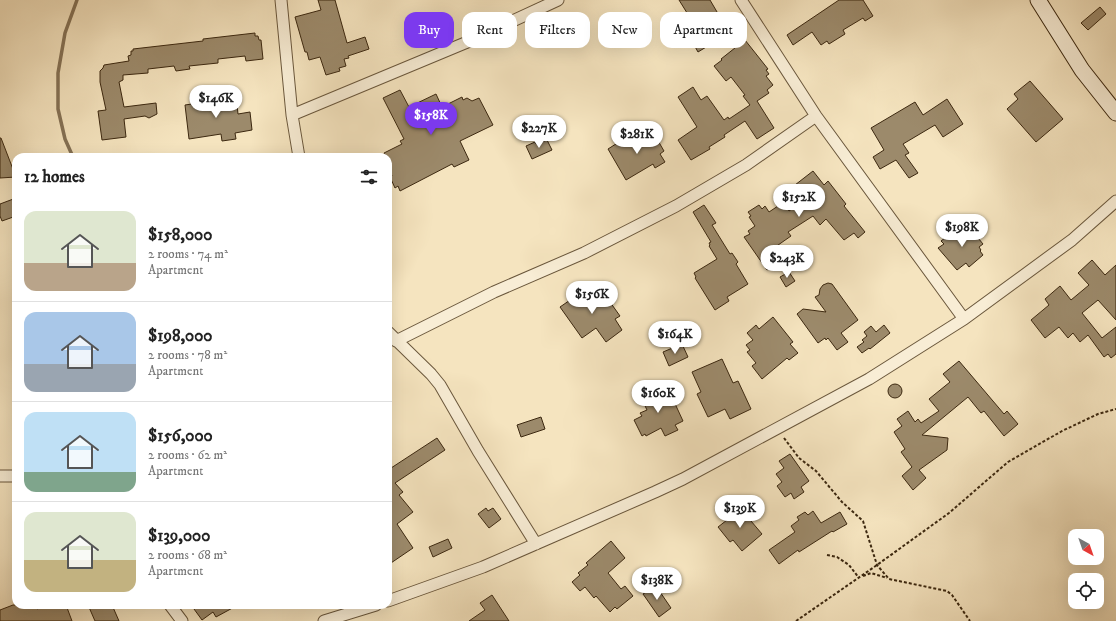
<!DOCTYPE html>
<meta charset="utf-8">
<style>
body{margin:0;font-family:"IM FELL DW Pica",serif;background:#f6f6f6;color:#222;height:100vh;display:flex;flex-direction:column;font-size:15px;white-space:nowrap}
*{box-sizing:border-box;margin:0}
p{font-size:13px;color:#767676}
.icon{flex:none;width:22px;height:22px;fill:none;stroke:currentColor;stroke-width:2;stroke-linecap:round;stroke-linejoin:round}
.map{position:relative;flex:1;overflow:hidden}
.details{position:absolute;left:12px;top:153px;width:380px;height:456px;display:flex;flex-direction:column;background:#fff;border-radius:12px;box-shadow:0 4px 16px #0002}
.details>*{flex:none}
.guide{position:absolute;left:404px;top:12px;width:380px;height:36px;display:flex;gap:8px}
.needle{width:26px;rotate:140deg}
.tools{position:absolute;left:1068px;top:529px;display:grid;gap:8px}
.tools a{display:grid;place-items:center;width:36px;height:36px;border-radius:8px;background:#fff;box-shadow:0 4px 16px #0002;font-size:20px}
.price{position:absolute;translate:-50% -34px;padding:0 9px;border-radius:14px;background:#fff;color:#222;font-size:13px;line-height:26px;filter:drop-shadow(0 1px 2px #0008)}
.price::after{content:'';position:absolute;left:50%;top:24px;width:12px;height:9px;margin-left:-6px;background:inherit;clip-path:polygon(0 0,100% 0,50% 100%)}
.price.current{background:#7c3aed;color:#fff}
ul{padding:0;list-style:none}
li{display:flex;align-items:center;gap:12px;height:100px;padding:0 12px}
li+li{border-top:1px solid #e0e0e0}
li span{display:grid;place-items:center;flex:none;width:112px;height:80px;border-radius:12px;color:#555}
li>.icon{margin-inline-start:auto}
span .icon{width:48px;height:48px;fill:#fffc;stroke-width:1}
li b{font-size:17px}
h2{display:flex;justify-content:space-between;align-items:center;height:48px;padding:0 12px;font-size:17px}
.pill{padding:0 14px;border-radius:12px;background:#fff;box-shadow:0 4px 16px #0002;font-size:14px;line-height:36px}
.pill.current{background:#7c3aed;color:#fff}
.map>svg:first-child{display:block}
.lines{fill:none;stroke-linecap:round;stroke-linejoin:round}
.stream{stroke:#857256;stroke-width:3.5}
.building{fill:#9c8a6b;stroke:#3c2810}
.street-casing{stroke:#6a573c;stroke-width:13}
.secondary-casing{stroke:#3c2810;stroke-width:17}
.path{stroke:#3c2810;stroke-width:2;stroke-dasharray:3 2;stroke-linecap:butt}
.street{stroke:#f8edd5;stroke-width:11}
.secondary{stroke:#f8edd5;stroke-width:15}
</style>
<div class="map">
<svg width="1116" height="621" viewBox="0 0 1116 621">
<rect width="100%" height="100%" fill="#f5e4bf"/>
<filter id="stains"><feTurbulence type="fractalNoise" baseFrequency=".005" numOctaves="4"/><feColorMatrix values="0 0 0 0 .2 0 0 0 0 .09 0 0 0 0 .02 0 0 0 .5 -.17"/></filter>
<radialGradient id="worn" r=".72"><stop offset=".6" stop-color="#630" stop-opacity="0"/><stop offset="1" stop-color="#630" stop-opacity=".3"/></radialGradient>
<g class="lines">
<!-- stream -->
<path class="stream" d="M73,157L65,139L58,109V73L65,33L77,0"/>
</g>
<!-- building -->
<path class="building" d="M318,0H335L347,43L365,37L369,49L348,56L349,58L344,59L346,66L339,68L340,71L326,75L320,57L309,60L307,52H305L295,17L321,10Z
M679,0H710L720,17L707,25L716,41L698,52L693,43L702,37Z
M839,0H863L873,16L865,21L863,18L843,30L845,34L829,44L827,41L821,45L812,32L793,45L787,35Z
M1100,7L1106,14L1088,30L1081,23Z
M255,33V36H258L259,40H261L263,59L246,61L245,56L218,59V63L189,66L190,69L176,71L174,66L148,69V73L123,75V80L119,82L124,107L156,103L157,114L149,118L145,116L124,119L126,137L102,140L98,111L106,110L100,82V71L103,68L104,65L129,61L128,56L131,55V51H133V49L203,41V39Z
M745,40L768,69L766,70L769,74L766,76L773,85L767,90L769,93L757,101L774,128L757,139L745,121L724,135L725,137L709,147L710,149L691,160L678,140L697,127L678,97L693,87L701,100L707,96L724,120L728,117L729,119L750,105L743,96L745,95L731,77L726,81L714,66L722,60L721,59Z
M1030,81L1063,119L1036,142L1007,109L1018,99L1014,94Z
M400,90L409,107L436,94L442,107L462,97L463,100L467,98L472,101L479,98L493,125L460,141L469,160L454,167L452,164L400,191L398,186L395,188L390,177L392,176L388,167V157H386L384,153L402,144L400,141L404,139L383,98Z
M221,94L222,100L230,99L231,106L237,105L238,114L250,112L252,130L235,133L236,139L222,141L221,134L189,139L185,105L212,101L211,96Z
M947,99L963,124L943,137L935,125L903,144L909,153L905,155L918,173L909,178L896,160L880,169L873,157L884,150L871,128L915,102L923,115Z
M647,130L653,141L657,139L664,151L660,154L665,162L655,168L653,164L626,180L608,149L619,142L621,145Z
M0,138H1L16,177L0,178Z
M547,140L552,150L532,159L526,146L535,142L536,144Z
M813,171L824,185L828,181L846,204L844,206L865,232L858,238L854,233L844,240L826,219L820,225L813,216L788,232L791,236L771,250L779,262L767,270L744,237L750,234L748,231L755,226L749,217L751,216L748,212L759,205L762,209L765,206L769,212L784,202L789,211L805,199L795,185Z
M16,198V216L2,221L0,216V204Z
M704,205L716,223L712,225L730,254L732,253L738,262L736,264L748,284L727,297L729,301L715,310L695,278L696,277L694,273L717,259L709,246L710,245L709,243L711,242L693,212Z
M965,226L972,235L974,233L983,244L979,247L981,250L980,251L983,255L969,267L966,263L957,270L938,248L944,244L941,241L954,231L956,234Z
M1092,260L1105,275L1116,265V320L1098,300L1082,313L1102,338L1116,327V354L1111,358L1108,354L1104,357L1088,335L1080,342L1073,333L1068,338L1059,327L1045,338L1031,320L1049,305L1045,299L1060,286L1071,300L1089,285L1078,273Z
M789,272L795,281L786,287L780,277Z
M828,283L832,284L858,320L841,333L848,342L837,350L828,338L826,340L825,338L818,343L797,314L803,309L826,312L815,297L819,295L820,289L823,285Z
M592,285L606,305L610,302L620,316L615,319L622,330L606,342L596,328L582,338L560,307Z
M773,317L793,342L790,344L798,353L789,360L787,358L762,379L752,366L756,363L747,352L750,350L746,345L753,340L747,333L756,325L759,329Z
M884,325L890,333L870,349L869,348L862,353L857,347L864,342L862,340L867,336L864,332L871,326L876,332Z
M682,344L688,357L669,366L663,352Z
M722,359L733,383L738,381L751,409L730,419L725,409L708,417L697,394L701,392L692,372Z
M959,361L1004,414L1007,411L1018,424L1004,436L984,411L981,413L968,397L922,435L948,438L947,450L919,470L926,478L913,490L902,476L912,467L901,452L905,449L894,432L902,426L897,419L908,411L915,422L918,419L921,423L939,411L929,399L950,382L943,374Z
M888 391a7 7 0 1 1 14 0a7 7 0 1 1-14 0Z
M651,385L660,401L671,395L683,421L675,425L678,430L665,436L661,428L646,436L645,434L642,436L634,420L642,416L640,413L647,410L638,391Z
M541,417L545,429L521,437L517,425Z
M437,438L445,450L395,483L403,492L399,495L413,512L397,524L413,548L388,565V470Z
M790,454L809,481L801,487L804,492L794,499L791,493L785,497L777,486L782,482L776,474L784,468L779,461Z
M737,507L743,514L748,510L755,518L751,521L762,534L742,551L733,540L730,542L718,527L727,520L725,518Z
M486,508L488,511L493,508L501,519L489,528L478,514Z
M813,511L821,523L840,512L847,524L833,532L832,531L799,552L798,550L779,564L769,550L795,532L791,526L799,520L797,517L805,512L808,515Z
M448,539L452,548L433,557L429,547Z
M611,541L625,558L608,573L621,589L625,586L633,596L617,609L615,607L610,612L596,596L594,598L585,587L580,591L572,582L580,575L578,573L588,565L586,563Z
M656,586L671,608L659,617L643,594Z
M492,595L509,621H469L485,610L480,603Z
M13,605H36L37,609L46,605H66L72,621H0V610Z
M88,605H112L119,621H95Z
M199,605H238L216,617L213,612L202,620L194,609Z"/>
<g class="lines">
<defs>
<path id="street" d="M281,0L292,115L299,157
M741,0L816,116L964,319
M292,115L465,43L558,0
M388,332L431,374L440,385L478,451L536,544
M396,341L494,292L584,253L676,206L746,165L816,116
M0,476H16
M388,601L483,567L655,492L683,479L869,379L964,319L1072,240L1116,201
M170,605L182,621
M324,621L376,605"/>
<path id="secondary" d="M1038,0L1082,70L1116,113"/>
</defs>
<!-- street casing -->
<use href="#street" class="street-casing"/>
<!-- secondary casing -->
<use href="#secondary" class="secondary-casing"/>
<!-- path -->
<path class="path" d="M784,438L799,458L816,471L842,502L863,521L877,565L889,579L947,591L952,595L970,621
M827,555L837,557L849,565L859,578
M863,576L871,573L887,578
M796,621L877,565L949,513L1008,462L1062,431L1098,414L1116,409"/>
<!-- street -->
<use href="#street" class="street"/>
<!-- secondary -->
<use href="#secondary" class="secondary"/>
</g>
<rect width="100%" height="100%" filter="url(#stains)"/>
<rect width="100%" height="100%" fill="url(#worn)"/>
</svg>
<div class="tools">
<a><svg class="needle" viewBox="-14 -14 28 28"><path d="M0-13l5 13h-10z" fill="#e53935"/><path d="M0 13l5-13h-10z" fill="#767676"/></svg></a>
<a><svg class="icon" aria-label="locate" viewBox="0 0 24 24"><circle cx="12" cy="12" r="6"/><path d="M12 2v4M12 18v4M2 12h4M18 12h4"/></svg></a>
</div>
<b class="price" style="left:216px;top:119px">$146K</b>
<b class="price current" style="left:431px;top:136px">$158K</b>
<b class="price" style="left:539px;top:149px">$227K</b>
<b class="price" style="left:637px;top:155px">$281K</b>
<b class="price" style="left:799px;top:218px">$152K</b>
<b class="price" style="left:962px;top:248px">$198K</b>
<b class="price" style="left:787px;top:279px">$243K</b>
<b class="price" style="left:592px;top:315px">$156K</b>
<b class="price" style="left:675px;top:355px">$164K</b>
<b class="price" style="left:658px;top:414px">$160K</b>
<b class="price" style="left:740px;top:529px">$139K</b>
<b class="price" style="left:657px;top:601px">$138K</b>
<div class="guide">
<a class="pill current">Buy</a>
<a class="pill">Rent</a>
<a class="pill">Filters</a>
<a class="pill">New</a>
<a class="pill">Apartment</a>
</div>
<section class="details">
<h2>12 homes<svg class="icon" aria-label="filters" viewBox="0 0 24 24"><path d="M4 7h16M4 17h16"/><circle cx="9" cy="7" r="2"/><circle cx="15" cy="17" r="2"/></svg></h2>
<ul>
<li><span style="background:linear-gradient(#dfe7d0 65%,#b9a48a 0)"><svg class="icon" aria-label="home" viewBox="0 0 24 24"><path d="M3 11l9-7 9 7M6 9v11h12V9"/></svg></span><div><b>$158,000</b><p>2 rooms · 74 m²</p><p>Apartment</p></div></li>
<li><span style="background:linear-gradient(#a9c7e8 65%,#9aa5b1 0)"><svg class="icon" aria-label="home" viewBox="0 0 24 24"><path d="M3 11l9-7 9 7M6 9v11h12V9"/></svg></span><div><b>$198,000</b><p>2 rooms · 78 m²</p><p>Apartment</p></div></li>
<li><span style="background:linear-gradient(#bfe0f5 75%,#7fa58c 0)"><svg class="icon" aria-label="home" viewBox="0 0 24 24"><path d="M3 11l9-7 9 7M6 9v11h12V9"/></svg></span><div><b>$156,000</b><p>2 rooms · 62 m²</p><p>Apartment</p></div></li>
<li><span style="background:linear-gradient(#dfe7d0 60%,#c2b280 0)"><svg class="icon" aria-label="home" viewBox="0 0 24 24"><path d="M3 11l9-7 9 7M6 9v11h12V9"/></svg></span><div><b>$139,000</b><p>2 rooms · 68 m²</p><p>Apartment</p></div></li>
</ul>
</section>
</div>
